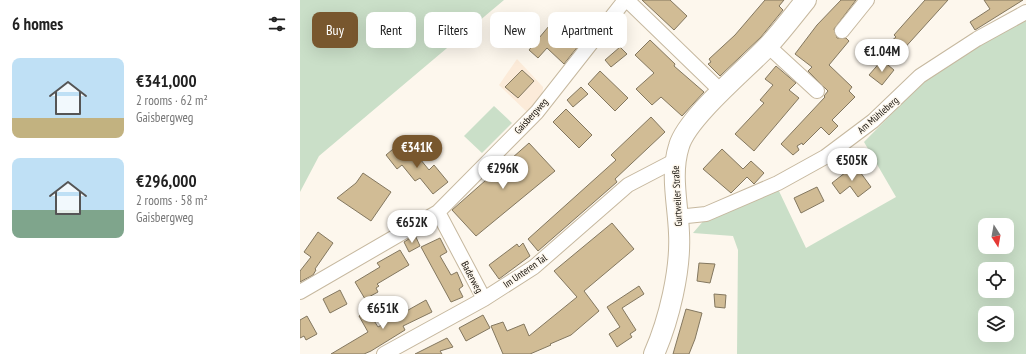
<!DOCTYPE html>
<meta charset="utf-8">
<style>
body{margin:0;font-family:"PT Sans Narrow",sans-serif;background:#f6f6f6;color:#222;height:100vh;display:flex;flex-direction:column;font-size:15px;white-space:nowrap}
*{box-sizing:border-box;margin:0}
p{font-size:13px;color:#767676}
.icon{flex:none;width:22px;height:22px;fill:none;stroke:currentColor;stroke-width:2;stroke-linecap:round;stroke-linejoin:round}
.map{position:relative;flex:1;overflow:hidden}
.sheet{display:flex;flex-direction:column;background:#fff;width:300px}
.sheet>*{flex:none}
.top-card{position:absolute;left:12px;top:12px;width:380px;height:36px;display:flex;gap:8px}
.needle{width:26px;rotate:169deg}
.tools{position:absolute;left:678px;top:218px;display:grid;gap:8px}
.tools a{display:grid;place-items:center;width:36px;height:36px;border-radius:8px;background:#fff;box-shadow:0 4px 16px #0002;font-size:20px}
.price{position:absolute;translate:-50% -34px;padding:0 9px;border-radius:14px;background:#fff;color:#222;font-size:13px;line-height:26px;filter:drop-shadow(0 1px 2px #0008)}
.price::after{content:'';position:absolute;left:50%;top:24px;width:12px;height:9px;margin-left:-6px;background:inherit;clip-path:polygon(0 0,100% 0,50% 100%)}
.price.current{background:#78572e;color:#fff}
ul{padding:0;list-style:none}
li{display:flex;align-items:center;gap:12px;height:100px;padding:0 12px}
li span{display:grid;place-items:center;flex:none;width:112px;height:80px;border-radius:8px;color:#555}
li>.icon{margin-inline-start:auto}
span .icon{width:48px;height:48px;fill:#fffc;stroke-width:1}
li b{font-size:17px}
h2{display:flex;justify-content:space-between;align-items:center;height:48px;padding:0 12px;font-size:17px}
.pill{padding:0 14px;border-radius:8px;background:#fff;box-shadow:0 4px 16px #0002;font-size:14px;line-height:36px}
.pill.current{background:#78572e;color:#fff}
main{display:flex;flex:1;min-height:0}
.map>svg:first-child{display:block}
.education{fill:#fcebd9}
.green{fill:#cadfc8;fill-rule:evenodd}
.building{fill:#d1bc95;stroke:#83775f}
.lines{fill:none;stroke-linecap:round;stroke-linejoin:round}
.street-casing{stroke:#c6b89f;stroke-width:16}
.secondary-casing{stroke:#c6b89f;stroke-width:22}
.street{stroke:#fff;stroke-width:14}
.secondary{stroke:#fff;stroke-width:20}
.labels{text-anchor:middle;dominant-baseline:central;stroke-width:3;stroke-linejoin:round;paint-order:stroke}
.street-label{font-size:10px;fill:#100b04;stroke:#fdf7ed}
</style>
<main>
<section class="sheet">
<h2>6 homes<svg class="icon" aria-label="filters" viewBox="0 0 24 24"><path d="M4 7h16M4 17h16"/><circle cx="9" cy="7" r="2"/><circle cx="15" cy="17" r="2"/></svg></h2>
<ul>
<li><span style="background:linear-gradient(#bfe0f5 75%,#c2b280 0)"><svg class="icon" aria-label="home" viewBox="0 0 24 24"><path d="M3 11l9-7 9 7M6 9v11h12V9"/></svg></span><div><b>€341,000</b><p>2 rooms · 62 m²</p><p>Gaisbergweg</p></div></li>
<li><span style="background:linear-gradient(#bfe0f5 65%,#7fa58c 0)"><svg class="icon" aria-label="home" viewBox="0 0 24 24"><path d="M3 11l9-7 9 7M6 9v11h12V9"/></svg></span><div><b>€296,000</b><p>2 rooms · 58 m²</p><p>Gaisbergweg</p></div></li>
</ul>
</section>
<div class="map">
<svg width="726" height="354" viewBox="0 0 726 354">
<rect width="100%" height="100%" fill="#fdf7ed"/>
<!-- education -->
<path class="education" d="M217,59L243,87L242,103L230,115L199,85Z"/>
<!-- green -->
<path class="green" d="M0,0H204L19,156L0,192Z
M726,18V354H437L438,250L433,236L393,233L405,219L478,189L506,248L596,197L564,142L623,82L680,43ZM685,225H707V247H685ZM685,269H707V291H685ZM685,313H707V335H685Z
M194,106L212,123L182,153L164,136Z"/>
<!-- building -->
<path class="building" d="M342,0H370L387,16L374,30Z
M465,0H484L479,6L483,10L461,37L420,76L408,64L411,62L409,59L435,35Z
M541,0H556L534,29L537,38H546L549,41L529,65L552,87L549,91L555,97L532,120L538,126L529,135L521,127L503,145L502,143L497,146L499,150L493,155L481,144L525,97L524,96L528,91L508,71L512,67L495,54L517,25Z
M625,0H648L601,52L590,42L596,37L594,35Z
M684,0H723L675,30L670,22L690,9Z
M271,19L262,30L279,45L264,64L247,48L238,58L229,50L249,26Z
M350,40L375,64L374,66L404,92L382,116L361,97L352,105L336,89L354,73L335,55Z
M320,47L327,54L311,67L305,60Z
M582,60L594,70L582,85L569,75Z
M476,66L496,83L489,90L499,98L454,151L435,134L464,103L460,100L473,85L465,79Z
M222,70L234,81L218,98L205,87Z
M300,71L328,98L315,111L288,84Z
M281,87L288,94L273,107L267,100Z
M266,109L292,135L279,148L253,122Z
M351,117L365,132L315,179L317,182L238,251L228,239L316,160L311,155Z
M229,143L255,171L176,236L152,210L194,173L193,172L203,165V166Z
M99,144L111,158L116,154L129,170L134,165L148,182L133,194L120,178L115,181L102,165L97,169L86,155Z
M422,149L443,169L451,161L464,173L454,184L447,177L431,193L403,169Z
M555,165L571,187L558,197L550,186L540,194L532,183Z
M63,173L91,192L71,221L37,198L56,183Z
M517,187L524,201L501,213L494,198Z
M312,223L334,249L284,291L299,311L271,335L250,344L251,345L230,354H203L191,326L203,322L207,331L224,324L229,336L277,297L254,271Z
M18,232L33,243L15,269L16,270L13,275L0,282V271L11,257L4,252Z
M115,235L120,246L109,252L104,242Z
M140,238L147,252L140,256L151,275L157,272L163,286L159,289L163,297L151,302L121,247Z
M223,243L230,256L199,279L189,265L217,244L219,247Z
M100,250L109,265L77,284L79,286L76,288L78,292L65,299L55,282L80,267L77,263Z
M399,263L415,264L410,283L397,281Z
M339,286L344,294L322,308L336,330L330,334L332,337L317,347L309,334L320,327L307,307Z
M40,290L47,304L30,313L23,299Z
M414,294L426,295L425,308L415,307Z
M126,300L132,312L103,326L105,330L71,351L64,354H31L68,332L59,316L68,311L78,327Z
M386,309L402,313L395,339L389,354H373Z
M183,315L190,328L166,341L159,328Z
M7,316L17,334L6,340L4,336L0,338V320Z
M147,338L153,347L140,351L142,354H115Z"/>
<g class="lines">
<defs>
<path id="street" d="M327,0L422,92
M542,31L567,0
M468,46L517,91
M138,212L184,299
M377,217L406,214L478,183L525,157L573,121L620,76L677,39L726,12
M0,292L138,212L237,112L325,0
M84,354L184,299L234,267L328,185L376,160"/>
<path id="secondary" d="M354,354C369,320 381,270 379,233C378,204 370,174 379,146C387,118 445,70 467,47C481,32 493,16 506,0"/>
</defs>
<!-- street casing -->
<use href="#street" class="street-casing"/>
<!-- secondary casing -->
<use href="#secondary" class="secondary-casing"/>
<!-- street -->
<use href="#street" class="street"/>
<!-- secondary -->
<use href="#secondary" class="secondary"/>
</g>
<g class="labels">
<!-- street labels -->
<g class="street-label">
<text transform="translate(578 115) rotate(-41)">Am Mühleberg</text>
<text transform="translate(231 116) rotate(-48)">Gaisbergweg</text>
<text transform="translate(377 196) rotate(-93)">Gurtweiler Straße</text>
<text transform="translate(225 271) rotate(-35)">Im Unteren Tal</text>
<text transform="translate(172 277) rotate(62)">Baderweg</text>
</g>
</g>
</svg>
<div class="tools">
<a><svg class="needle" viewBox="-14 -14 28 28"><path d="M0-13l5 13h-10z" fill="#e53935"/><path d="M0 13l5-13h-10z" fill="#767676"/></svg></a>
<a><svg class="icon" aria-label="locate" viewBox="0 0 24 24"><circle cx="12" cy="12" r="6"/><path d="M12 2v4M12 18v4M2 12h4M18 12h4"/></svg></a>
<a><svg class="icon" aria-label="layers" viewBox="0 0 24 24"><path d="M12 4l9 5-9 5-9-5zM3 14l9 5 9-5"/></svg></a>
</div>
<b class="price" style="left:582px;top:73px">€1.04M</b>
<b class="price current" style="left:117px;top:169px">€341K</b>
<b class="price" style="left:552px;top:182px">€505K</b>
<b class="price" style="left:203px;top:190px">€296K</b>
<b class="price" style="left:112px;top:244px">€652K</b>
<b class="price" style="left:83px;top:330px">€651K</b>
<div class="top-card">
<a class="pill current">Buy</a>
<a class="pill">Rent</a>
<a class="pill">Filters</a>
<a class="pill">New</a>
<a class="pill">Apartment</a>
</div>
</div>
</main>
